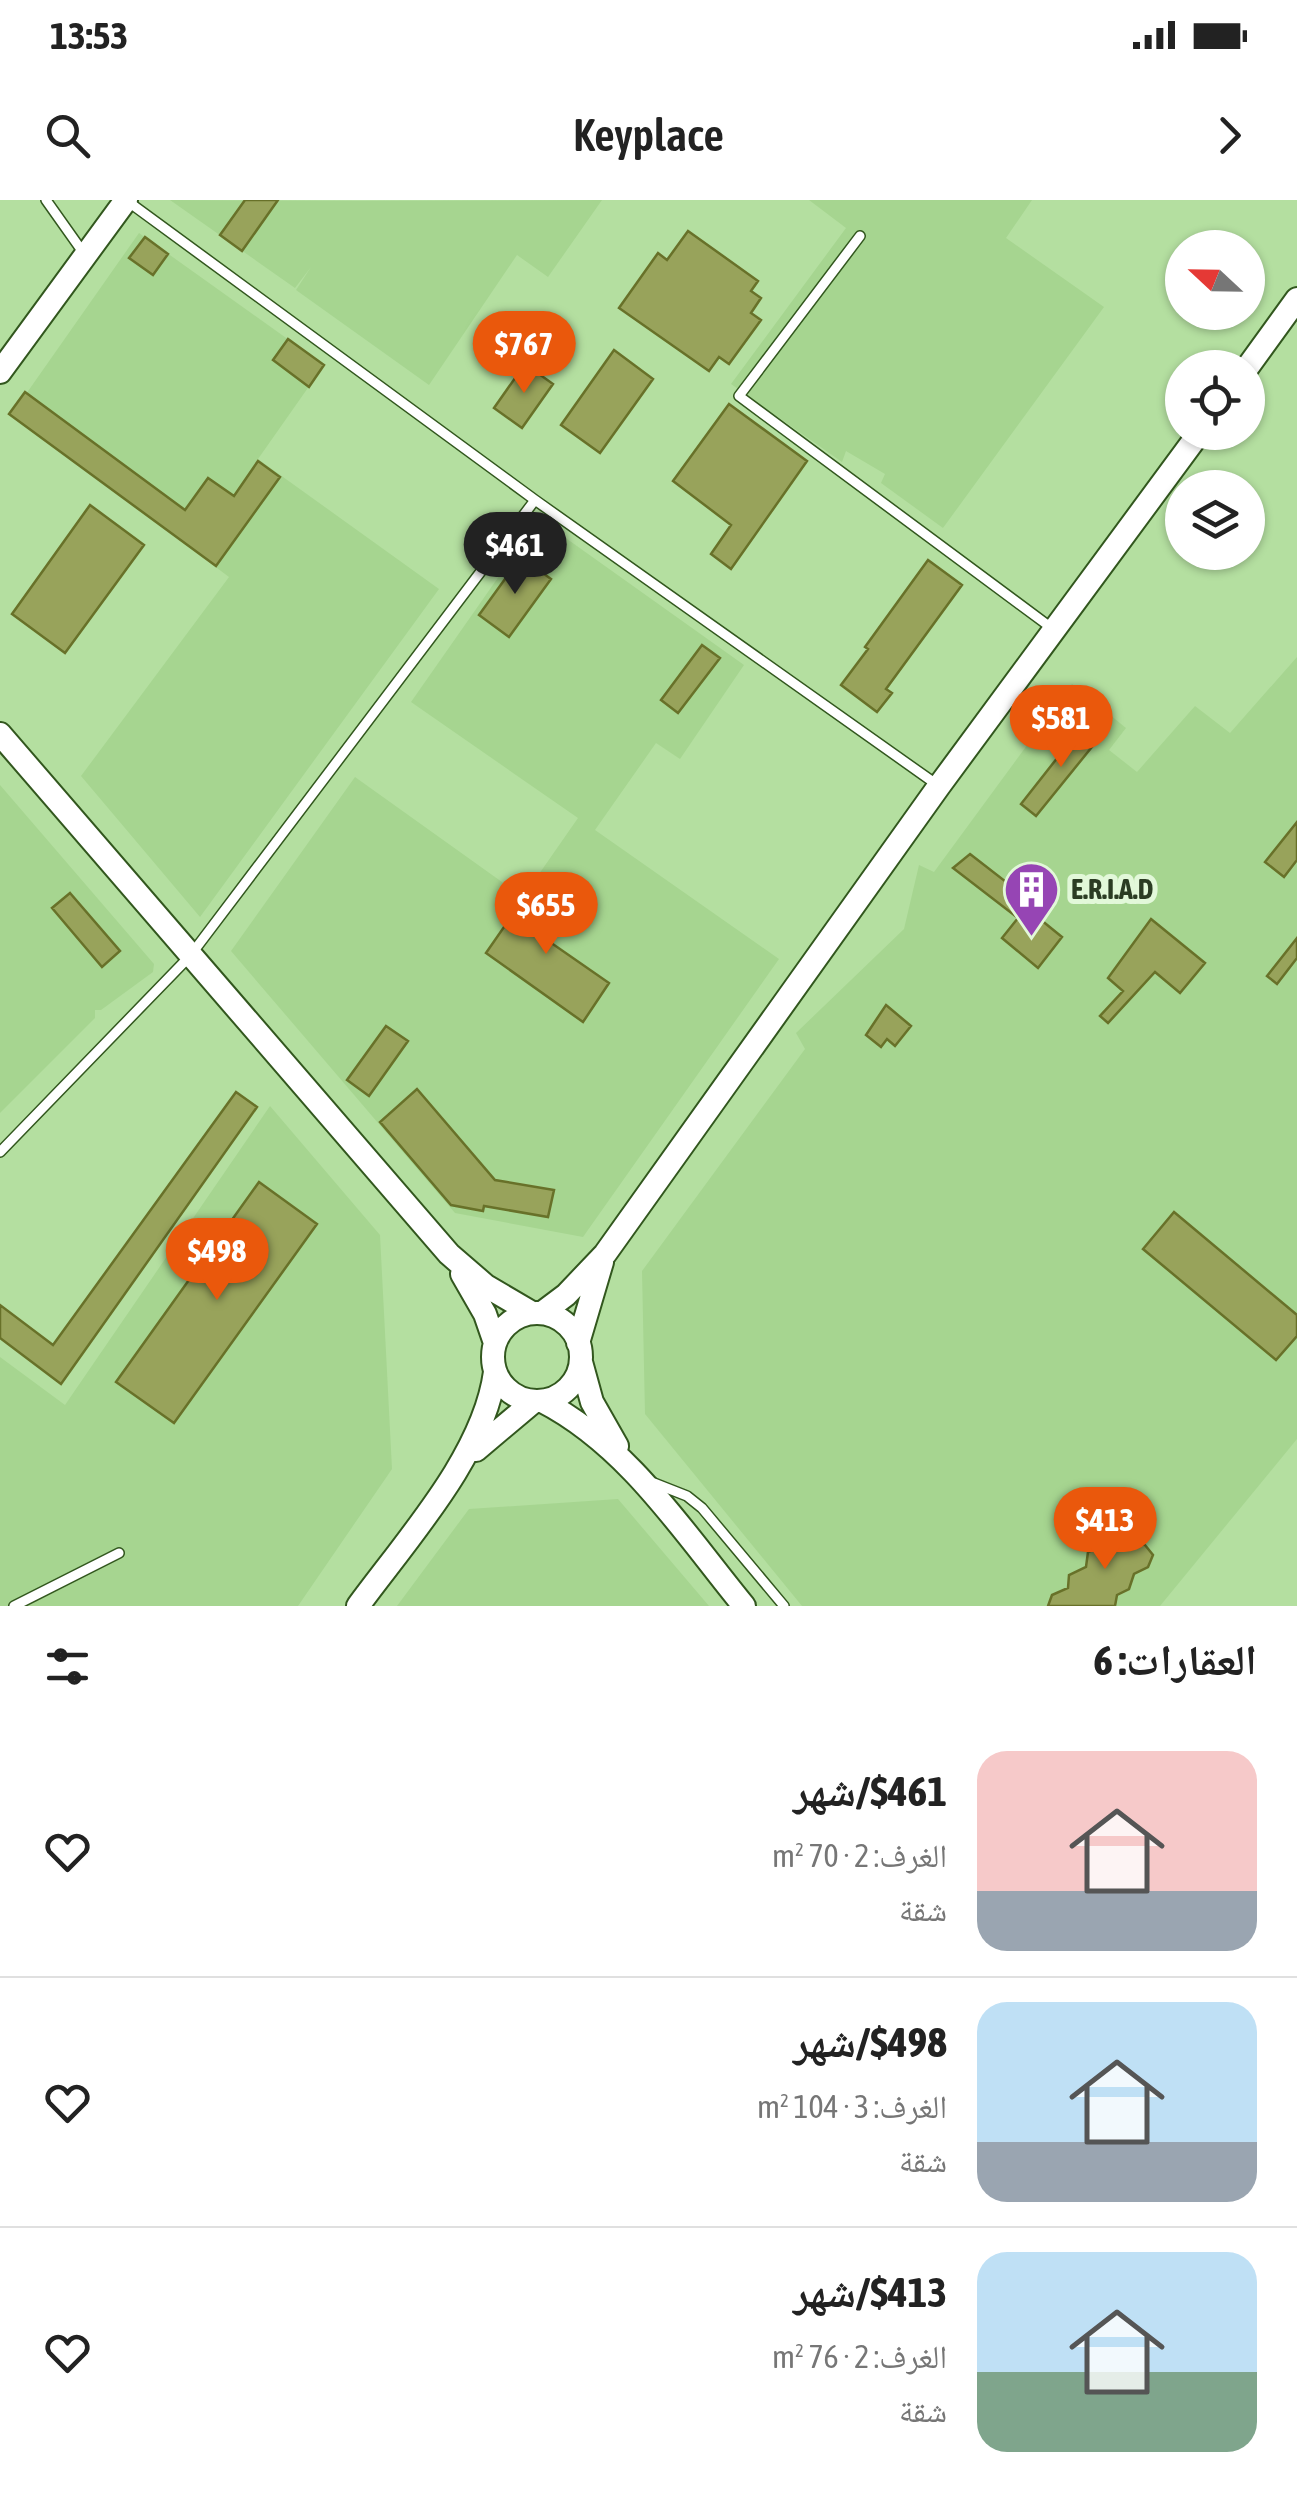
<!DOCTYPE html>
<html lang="ar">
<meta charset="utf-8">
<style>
body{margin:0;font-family:"Asap Condensed","Noto Naskh Arabic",sans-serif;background:#f6f6f6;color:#222;direction:rtl;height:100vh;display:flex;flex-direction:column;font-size:38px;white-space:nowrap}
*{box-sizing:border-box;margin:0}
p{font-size:32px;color:#767676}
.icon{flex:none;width:55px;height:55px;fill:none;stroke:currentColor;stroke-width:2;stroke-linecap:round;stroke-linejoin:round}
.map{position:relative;height:1406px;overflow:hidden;direction:ltr}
.details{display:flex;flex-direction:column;background:#fff;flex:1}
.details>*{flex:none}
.needle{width:65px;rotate:292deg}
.buttons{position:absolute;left:1165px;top:30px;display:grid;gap:20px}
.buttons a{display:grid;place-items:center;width:100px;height:100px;border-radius:50%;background:#fff;box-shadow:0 2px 8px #0004;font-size:50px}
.price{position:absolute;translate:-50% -85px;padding:0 22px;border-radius:35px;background:#ea580c;color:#fff;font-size:32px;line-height:65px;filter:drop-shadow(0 2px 5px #0008)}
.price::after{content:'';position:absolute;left:50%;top:60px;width:30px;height:22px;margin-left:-15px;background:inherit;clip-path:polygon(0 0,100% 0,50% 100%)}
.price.current{background:#222;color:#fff}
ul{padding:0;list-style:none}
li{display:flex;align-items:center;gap:30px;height:250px;padding:0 40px}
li+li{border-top:2px solid #e0e0e0}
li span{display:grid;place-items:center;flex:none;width:280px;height:200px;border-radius:30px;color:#555}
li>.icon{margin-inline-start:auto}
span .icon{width:120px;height:120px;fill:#fffc;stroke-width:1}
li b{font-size:42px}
h2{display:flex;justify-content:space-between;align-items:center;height:120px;padding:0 40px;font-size:42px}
.status{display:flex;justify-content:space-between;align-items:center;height:70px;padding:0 50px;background:#fff;direction:ltr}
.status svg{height:28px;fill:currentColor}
header{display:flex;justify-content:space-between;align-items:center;height:130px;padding:0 40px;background:#fff;font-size:45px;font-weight:600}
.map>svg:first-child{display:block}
.built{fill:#a6d590}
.building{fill:#98a35b;stroke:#687129;stroke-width:2.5}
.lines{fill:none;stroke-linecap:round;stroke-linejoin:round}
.service-casing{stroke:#32571e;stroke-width:12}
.tertiary-casing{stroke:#32571e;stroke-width:26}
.service{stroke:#fff;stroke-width:9}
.tertiary{stroke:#fff;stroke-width:22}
.labels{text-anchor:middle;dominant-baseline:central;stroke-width:10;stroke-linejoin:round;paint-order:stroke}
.poi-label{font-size:28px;font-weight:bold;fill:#2b3c23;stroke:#e2f8d9;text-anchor:start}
</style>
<div class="status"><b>13:53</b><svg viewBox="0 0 49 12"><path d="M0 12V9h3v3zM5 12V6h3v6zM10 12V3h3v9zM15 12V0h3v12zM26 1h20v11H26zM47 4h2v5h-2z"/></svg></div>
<header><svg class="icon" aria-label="forward" viewBox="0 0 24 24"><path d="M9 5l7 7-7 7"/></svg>Keyplace<svg class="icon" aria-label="search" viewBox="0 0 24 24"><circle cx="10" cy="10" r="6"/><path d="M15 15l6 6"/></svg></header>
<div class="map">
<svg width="1297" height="1406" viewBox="0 0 1297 1406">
<rect width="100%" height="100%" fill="#b4dfa0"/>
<!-- built -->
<path class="built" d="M170,0L358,1L602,0L548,77L517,55L429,185L296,90L311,67L295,88Z
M809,0H1032L1006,38L1104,107L943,328L881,283L885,274L846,251L842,262L731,184L846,28Z
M139,33L324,165L258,259L439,389L200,717L81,576L229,377L12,214Z
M539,319L744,465L680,559L656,543L595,630L779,759L583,1037L455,1013L231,751L355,577L523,697L578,618L411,502Z
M1297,457V1239L1160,1406H802L645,1214L642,1071L805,849L796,833L904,729L919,665L934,672L1072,484L1126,528L1109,550L1137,572L1195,506L1230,533Z
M0,585L154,764L153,772L101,810H95V818L0,913Z
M270,906L380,1035L392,1269L298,1406H0V1157L65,1205Z
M618,1299L709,1406H397L469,1309Z"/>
<!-- building -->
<path class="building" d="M245,0H278L242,51L220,35Z
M688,31L758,81L751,91L761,98L751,113L761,120L729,164L719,157L709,171L619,108L658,53L667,60Z
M145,37L168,54L153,75L129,58Z
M288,139L324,165L309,187L273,160Z
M614,150L653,179L600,253L561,225Z
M525,164L553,184L522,228L494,208Z
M25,192L185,310L208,278L234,296L258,261L280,277L216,366L9,214Z
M729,204L807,261L731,369L711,354L731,325L673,281Z
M90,305L144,345L65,453L12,414Z
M521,357L551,379L509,437L479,415Z
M928,360L962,385L886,489L892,493L877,512L841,485L868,449L865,447Z
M702,445L720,458L678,513L661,500Z
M1084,524L1100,537L1036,616L1021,604Z
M1297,622V660L1284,677L1265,662Z
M970,654L1019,692L1014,698L1062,737L1038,768L1002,738L1018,718L953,668Z
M538,678L560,694L534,731L609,783L583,822L486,753Z
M70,693L120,751L102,767L52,708Z
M1151,719L1205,763L1180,793L1155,772L1108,823L1100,816L1123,791L1108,778Z
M1297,738V758L1277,784L1267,776Z
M886,805L911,826L895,846L887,839L881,847L866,835Z
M386,826L408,841L369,896L347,880Z
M417,889L495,980L554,990L548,1017L484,1006L483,1011L451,1005L380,922Z
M236,892L257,907L61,1184L0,1138V1105L53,1145Z
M259,982L317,1024L174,1223L116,1182Z
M1174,1012L1297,1115V1136L1276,1160L1143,1049Z
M1117,1324L1128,1331L1132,1341L1145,1345L1153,1355L1148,1367L1134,1374L1129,1389L1117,1395L1115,1406H1048L1052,1395L1068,1388L1069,1375L1086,1367L1088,1352L1104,1346L1105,1330Z"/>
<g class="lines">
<defs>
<path id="service" d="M46,0L85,55
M126,0L535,300L936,584
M860,36L739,196L1053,429
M0,952L190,756L535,300
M654,1283L687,1296L702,1308L784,1406
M14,1406L119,1353"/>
<path id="tertiary" d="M1247,168L1297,99
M0,172L126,0
M0,534L449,1054L486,1086L532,1113
M462,1074L485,1114L495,1143
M493 1157a44 44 0 1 1 88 0a44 44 0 1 1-88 0Z
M542,1113L566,1095L605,1054L939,586L1200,232
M578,1143L602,1062
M581,1162L592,1202L617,1246
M542,1201C628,1245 684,1333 744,1406
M476,1250L533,1202
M358,1406C407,1339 484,1255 495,1172"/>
</defs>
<!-- service casing -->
<use href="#service" class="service-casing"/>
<!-- tertiary casing -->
<use href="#tertiary" class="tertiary-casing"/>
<!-- service -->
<use href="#service" class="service"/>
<!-- tertiary -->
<use href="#tertiary" class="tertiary"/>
</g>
<!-- icons -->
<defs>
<symbol id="building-pin" viewBox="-11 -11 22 30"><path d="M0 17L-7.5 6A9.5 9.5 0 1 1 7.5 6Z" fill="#9645b4" stroke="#e2f8d9"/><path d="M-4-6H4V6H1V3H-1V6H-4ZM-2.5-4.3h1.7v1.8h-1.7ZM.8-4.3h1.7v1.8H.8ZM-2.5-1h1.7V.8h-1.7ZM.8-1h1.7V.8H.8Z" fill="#fff"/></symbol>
</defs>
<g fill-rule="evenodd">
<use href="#building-pin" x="1000" y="658" width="63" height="86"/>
</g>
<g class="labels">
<!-- poi labels -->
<g class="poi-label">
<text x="1071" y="689">E.R.I.A.D</text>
</g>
</g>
</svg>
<div class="buttons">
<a><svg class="needle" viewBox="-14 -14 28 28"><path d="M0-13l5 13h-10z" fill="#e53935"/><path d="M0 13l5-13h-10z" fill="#767676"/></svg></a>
<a><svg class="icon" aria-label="locate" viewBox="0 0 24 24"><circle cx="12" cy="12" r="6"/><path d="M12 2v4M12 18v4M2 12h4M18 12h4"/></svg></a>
<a><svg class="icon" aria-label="layers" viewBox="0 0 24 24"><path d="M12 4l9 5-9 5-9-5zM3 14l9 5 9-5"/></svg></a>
</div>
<b class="price" style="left:524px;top:196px">$767</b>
<b class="price current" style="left:515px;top:397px">$461</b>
<b class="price" style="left:1061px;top:570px">$581</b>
<b class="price" style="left:546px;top:757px">$655</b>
<b class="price" style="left:217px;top:1103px">$498</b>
<b class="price" style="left:1105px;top:1372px">$413</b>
</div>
<section class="details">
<h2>العقارات: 6<svg class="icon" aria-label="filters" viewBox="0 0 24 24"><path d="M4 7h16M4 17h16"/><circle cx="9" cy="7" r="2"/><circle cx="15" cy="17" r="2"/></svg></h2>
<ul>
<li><span style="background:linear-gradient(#f6c9c9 70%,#9aa5b1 0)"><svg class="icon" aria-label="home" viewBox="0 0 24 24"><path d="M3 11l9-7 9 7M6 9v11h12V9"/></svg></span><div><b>$461/شهر</b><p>الغرف: 2 · 70 m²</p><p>شقة</p></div><svg class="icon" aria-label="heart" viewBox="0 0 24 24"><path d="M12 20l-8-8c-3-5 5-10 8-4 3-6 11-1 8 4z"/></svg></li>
<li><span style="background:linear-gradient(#bfe0f5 70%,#9aa5b1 0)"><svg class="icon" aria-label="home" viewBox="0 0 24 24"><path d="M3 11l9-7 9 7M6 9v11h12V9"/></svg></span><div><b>$498/شهر</b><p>الغرف: 3 · 104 m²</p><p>شقة</p></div><svg class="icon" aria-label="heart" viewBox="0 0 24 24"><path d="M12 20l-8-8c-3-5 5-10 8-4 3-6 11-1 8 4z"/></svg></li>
<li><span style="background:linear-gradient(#bfe0f5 60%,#7fa58c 0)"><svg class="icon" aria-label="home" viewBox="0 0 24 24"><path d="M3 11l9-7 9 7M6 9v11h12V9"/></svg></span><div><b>$413/شهر</b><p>الغرف: 2 · 76 m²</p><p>شقة</p></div><svg class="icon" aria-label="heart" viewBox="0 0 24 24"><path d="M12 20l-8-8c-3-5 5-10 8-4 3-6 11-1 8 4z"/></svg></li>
</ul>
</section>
